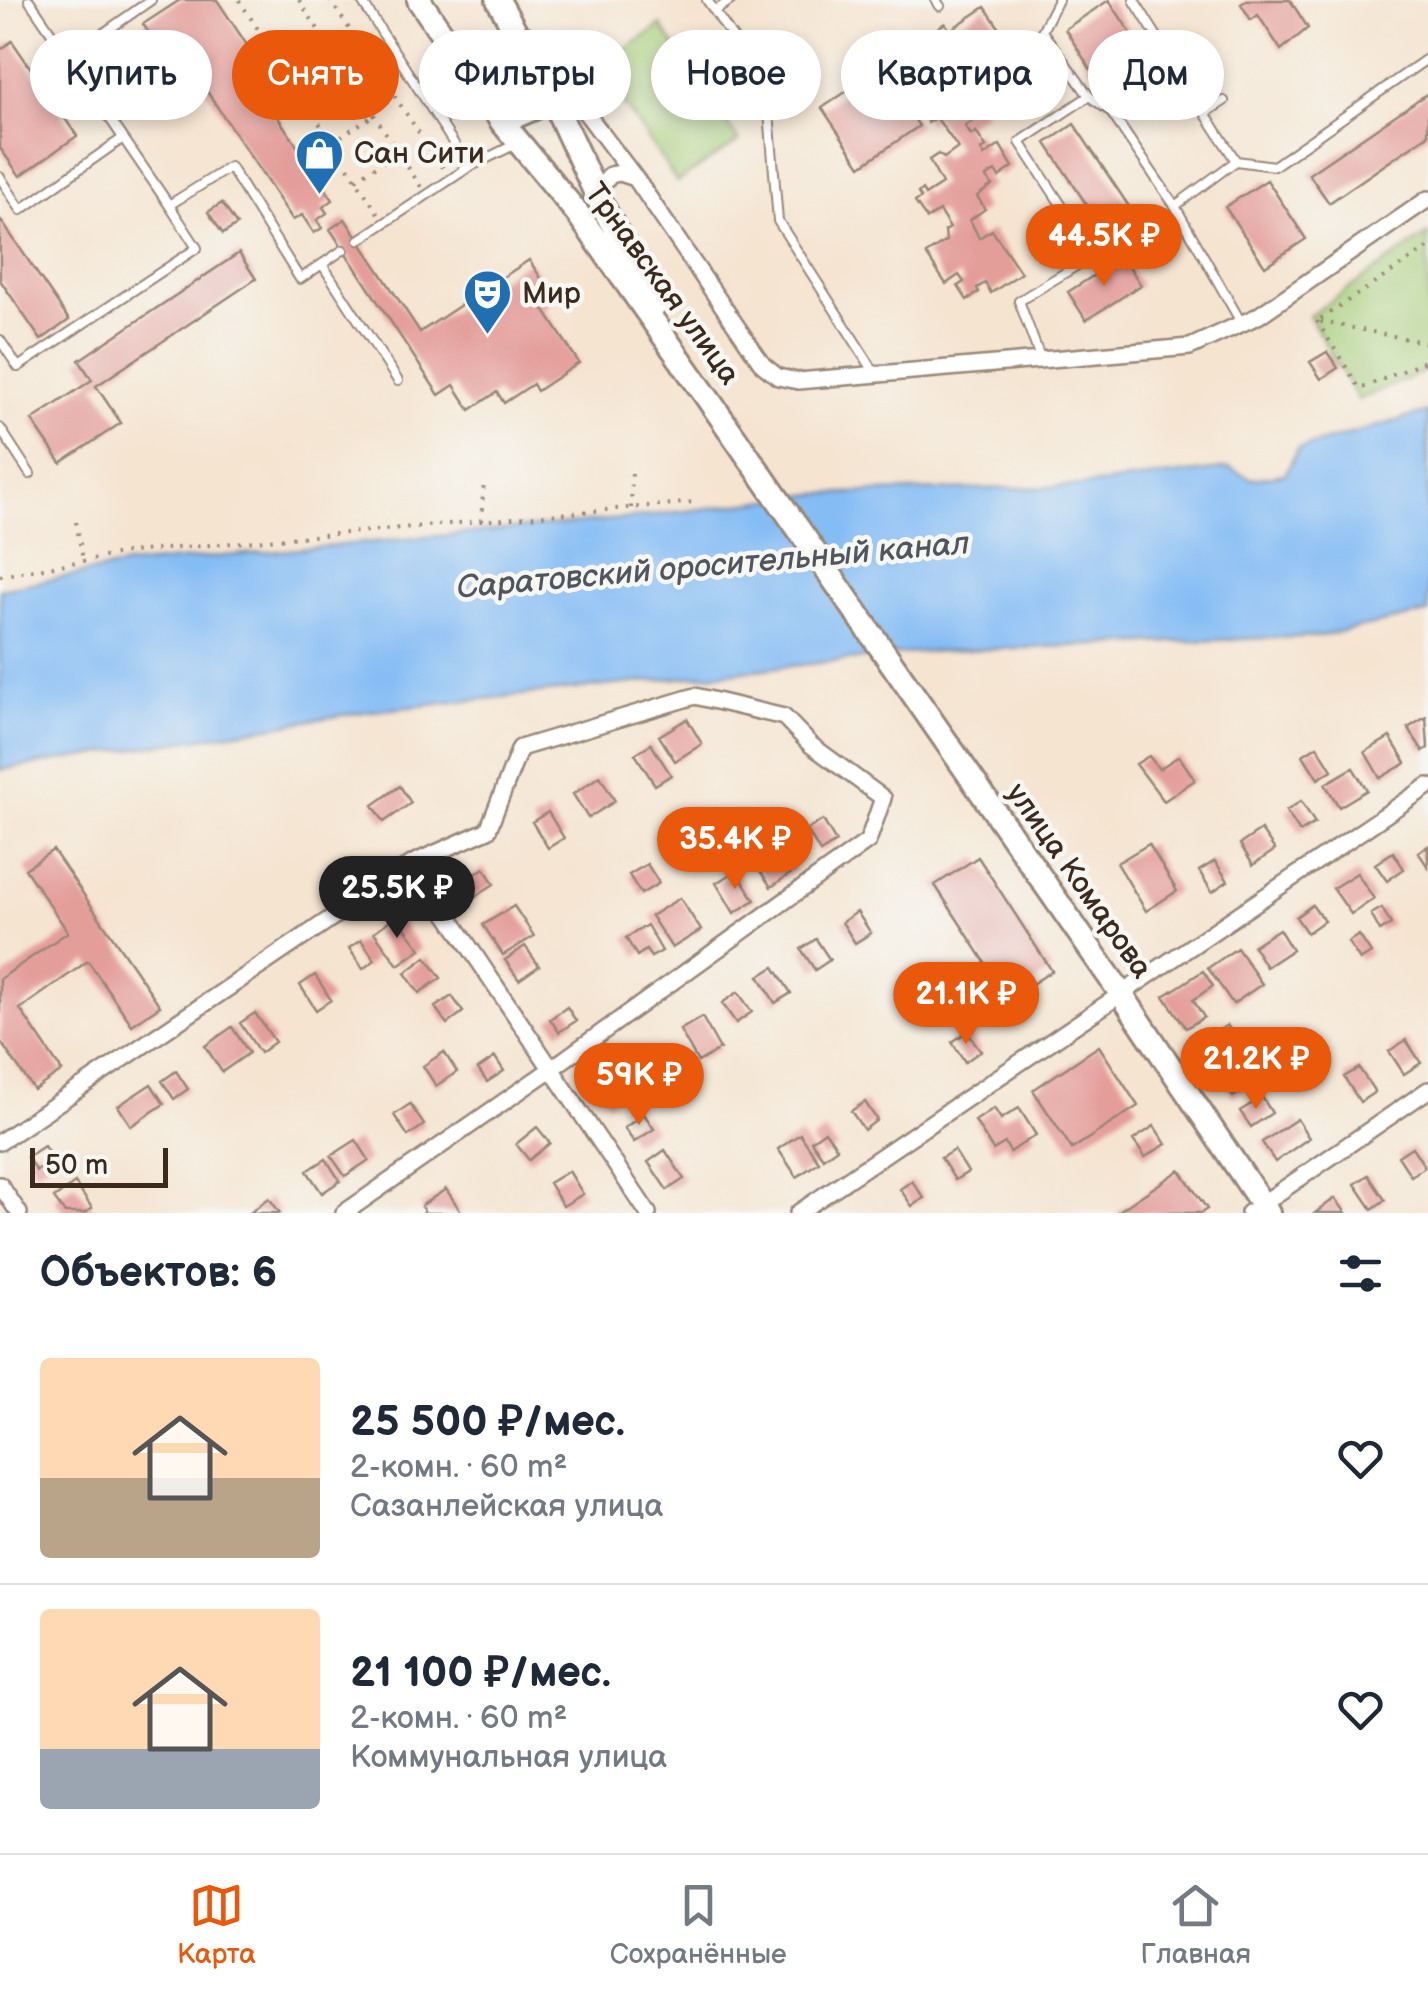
<!DOCTYPE html>
<html lang="ru">
<meta charset="utf-8">
<style>
body{margin:0;font-family:"Balsamiq Sans",sans-serif;background:#f6f6f7;color:#1f2937;height:100vh;display:flex;flex-direction:column;font-size:38px;white-space:nowrap}
*{box-sizing:border-box;margin:0}
p{font-size:32px;color:#747a83}
.icon{flex:none;width:55px;height:55px;fill:none;stroke:currentColor;stroke-width:2;stroke-linecap:round;stroke-linejoin:round}
.map{position:relative;height:1213px;overflow:hidden}
.details{display:flex;flex-direction:column;background:#fff;flex:1}
.details>*{flex:none}
.hud{position:absolute;left:30px;top:30px;width:1370px;height:90px;display:flex;gap:20px}
.scale{position:absolute;left:30px;bottom:25px;width:138px;box-sizing:border-box;padding-left:10px;border:5px solid #3b2a1e;border-top:0;font-size:28px;line-height:35px;white-space:nowrap;color:#3b2a1e;-webkit-text-stroke:8px #f6f6f2;paint-order:stroke}
.price{position:absolute;translate:-50% -85px;padding:0 22px;border-radius:35px;background:#ea580c;color:#fff;font-size:32px;line-height:65px;filter:drop-shadow(0 2px 5px #0008)}
.price::after{content:'';position:absolute;left:50%;top:60px;width:30px;height:22px;margin-left:-15px;background:inherit;clip-path:polygon(0 0,100% 0,50% 100%)}
.price.on{background:#222;color:#fff}
ul{padding:0;list-style:none}
li{display:flex;align-items:center;gap:30px;height:250px;padding:0 40px}
li+li{border-top:2px solid #e0e1e3}
li span{display:grid;place-items:center;flex:none;width:280px;height:200px;border-radius:10px;color:#555}
li>.icon{margin-inline-start:auto}
span .icon{width:120px;height:120px;fill:#fffc;stroke-width:1}
li b{font-size:42px}
h2{display:flex;justify-content:space-between;align-items:center;height:120px;padding:0 40px;font-size:42px}
.pill{padding:0 35px;border-radius:45px;background:#fff;box-shadow:0 5px 15px #0003;font-size:35px;line-height:90px}
.pill.on{background:#ea580c;color:#fff}
.tabs{display:flex;justify-content:space-around;align-items:center;height:140px;border-top:2px solid #e0e1e3;background:#fff;font-size:28px;color:#747a83}
.tabs a{display:grid;justify-items:center;gap:5px}
.tabs .on{color:#ea580c}
.map>svg:first-child{display:block}
.green{fill:#a4cc77;stroke:#707b4a;stroke-width:2.5}
.water{fill:#84bcf4;stroke:#607389;stroke-width:2.5}
.building{fill:#e49e9a}
.lines{fill:none;stroke-linecap:round;stroke-linejoin:round}
.lane-casing{stroke:#988777;stroke-width:12}
.street-casing{stroke:#988777;stroke-width:20}
.secondary-casing{stroke:#988777;stroke-width:28}
.path{stroke:#988777;stroke-width:4;stroke-dasharray:2.5 8;stroke-linecap:butt}
.lane{stroke:#fff;stroke-width:8}
.street{stroke:#fff;stroke-width:15}
.secondary{stroke:#fff;stroke-width:22}
.labels{text-anchor:middle;dominant-baseline:central;stroke-width:9;stroke-linejoin:round;paint-order:stroke}
.poi-label{font-size:30px;fill:#3b2a1e;stroke:#f6f6f2;text-anchor:start}
.street-label{font-size:30px;fill:#3b2a1e;stroke:#f6f6f2}
.water-label{font-size:32px;font-style:italic;fill:#51565e;stroke:#f6f6f2}
</style>
<div class="map">
<svg width="1428" height="1213" viewBox="0 0 1428 1213">
<rect width="100%" height="100%" fill="#f6f6f2"/>
<filter id="ink" filterUnits="userSpaceOnUse"><feTurbulence type="fractalNoise" baseFrequency=".01" numOctaves="2"/><feDisplacementMap in="SourceGraphic" scale="20" xChannelSelector="R" yChannelSelector="G"/><feConvolveMatrix kernelMatrix="1 2 1 2 8 2 1 2 1" color-interpolation-filters="sRGB"/></filter>
<filter id="wash" filterUnits="userSpaceOnUse"><feTurbulence type="fractalNoise" baseFrequency=".0048" numOctaves="4" result="noise"/><feDisplacementMap in="SourceGraphic" scale="40" xChannelSelector="R" yChannelSelector="G"/><feGaussianBlur stdDeviation="2.25" result="paint"/><feColorMatrix in="noise" values="0 0 0 0 0 0 0 0 0 0 0 0 0 0 0 0 0 1.4 0 .05"/><feComposite in="paint" operator="in"/></filter>
<g filter="url(#wash)">
<rect width="100%" height="100%" fill="#f5e4d0"/>
<!-- green -->
<path class="green" d="M661,25L739,141L677,182L599,67Z
M1428,234V370L1358,400L1309,316Z"/>
<!-- water -->
<path class="water" d="M1428,412V613L1320,636L921,652L363,712L0,770V589L128,565L632,518L815,494L1082,486L1230,468L1252,479L1285,474L1298,449Z"/>
<g id="blocks">
<!-- building -->
<path class="building" d="M180,0H217L261,66L249,74L333,200L323,207L327,213L317,220L322,228L314,233L302,215L293,220L204,87L176,105L138,49L153,39L143,24Z
M1109,0L1138,44L1093,73L1065,29Z
M1247,0H1290L1308,28L1281,50L1258,15L1251,20L1241,4Z
M985,7L1021,60L994,78L997,83L976,97L986,112L965,126L971,135L976,132L986,147L981,150L984,156L1000,145L1013,167L999,177L995,171L986,177L992,185L977,196L985,209L970,220L979,238L992,230L1021,273L991,293L985,283L977,288L979,292L967,300L958,286L964,282L959,275L946,284L926,254L946,241L945,231L950,228L939,211L927,219L915,202L921,198L918,193L922,190L925,195L942,184L929,160L938,154L944,158L958,148L936,117L928,123L917,106L925,101L921,96L940,83L944,89L957,80L942,58L947,55L932,32L945,23L950,30Z
M12,41L77,136L20,176L0,148V50Z
M1152,58L1173,91L1154,103L1139,79L1143,76L1137,68Z
M881,68L919,126L861,166L822,108Z
M1428,93V135L1329,203L1309,174Z
M1074,124L1146,232L1117,251L1046,143Z
M1267,180L1306,239L1265,266L1225,207Z
M222,203L237,225L223,234L208,212Z
M0,219L69,320L41,340L0,280Z
M345,219L420,332L529,260L555,299L543,308L579,363L537,391L533,384L504,403L497,392L470,410L454,385L439,395L330,229Z
M239,253L256,279L96,386L121,423L61,463L32,420L92,380L79,360Z
M1123,257L1141,285L1086,320L1068,292Z
M1327,352L1338,368L1321,379L1310,362Z
M1426,717L1428,748L1423,751L1408,728Z
M687,719L702,744L675,761L659,736Z
M1390,737L1406,763L1380,778L1365,752Z
M651,744L671,775L655,785L635,754Z
M1317,746L1332,770L1318,779L1303,755Z
M1149,756L1159,769L1179,756L1195,780L1164,801L1136,764Z
M1353,768L1367,790L1339,807L1325,784Z
M600,776L615,801L588,818L573,794Z
M400,786L411,803L384,822L373,805Z
M1301,801L1315,823L1300,832L1286,811Z
M548,812L564,838L548,848L532,822Z
M823,820L836,842L820,852L807,830Z
M1261,830L1275,850L1253,865L1240,844Z
M1149,844L1177,891L1146,911L1117,863Z
M780,845L796,870L771,887L754,862Z
M1428,846V867L1418,852Z
M53,850L160,1006L132,1025L88,961L20,1009L62,1071L34,1090L0,1041V979L68,932L25,869Z
M1393,852L1404,869L1387,881L1375,864Z
M978,857L1052,971L1009,999L935,885Z
M1215,861L1228,881L1212,892L1199,871Z
M647,864L659,883L641,894L629,875Z
M484,868L494,884L467,902L456,886Z
M736,871L755,900L734,913L716,883Z
M1357,873L1374,899L1351,914L1333,888Z
M680,898L701,930L672,948L651,916Z
M1312,905L1324,921L1307,933L1296,917Z
M514,906L534,936L503,955L483,925Z
M1382,908L1391,924L1380,931L1371,914Z
M857,912L871,933L855,943L842,922Z
M396,916L421,949L398,965L374,932Z
M647,925L662,951L651,957L646,950L637,956L626,938Z
M1279,929L1292,950L1266,967L1253,946Z
M1359,935L1371,953L1360,960L1348,942Z
M816,939L830,960L815,970L801,949Z
M361,940L375,960L363,969L349,948Z
M525,946L539,966L519,980L505,960Z
M1237,948L1262,984L1233,1004L1208,968Z
M426,957L441,978L419,993L405,973Z
M774,967L791,993L775,1003L759,976Z
M1203,971L1213,986L1193,1000L1204,1017L1186,1028L1164,996Z
M315,975L331,1000L316,1010L300,985Z
M738,992L752,1012L736,1023L722,1003Z
M452,996L463,1012L447,1024L435,1007Z
M567,1007L576,1021L559,1032L550,1019Z
M255,1013L275,1042L260,1053L240,1023Z
M702,1017L720,1049L698,1062L680,1030Z
M1227,1025L1243,1050L1213,1070L1197,1045Z
M232,1027L249,1053L222,1072L205,1046Z
M967,1032L981,1051L965,1062L952,1042Z
M1406,1040L1421,1063L1404,1074L1389,1051Z
M1099,1046L1138,1106L1072,1149L1033,1090Z
M1271,1049L1279,1062L1257,1075L1249,1063Z
M444,1052L457,1072L436,1086L423,1066Z
M495,1057L504,1071L487,1082L478,1069Z
M1359,1068L1375,1092L1360,1102L1344,1077Z
M1242,1069L1253,1084L1233,1097L1223,1082Z
M176,1071L188,1089L174,1099L162,1081Z
M616,1075L627,1091L608,1104L597,1087Z
M151,1084L164,1104L131,1126L118,1106Z
M1262,1097L1272,1113L1251,1127L1240,1111Z
M865,1102L877,1120L864,1130L851,1111Z
M410,1104L424,1125L408,1136L394,1115Z
M994,1108L1001,1119L1019,1108L1036,1135L1010,1152L1005,1143L993,1150L975,1121Z
M644,1114L654,1129L634,1142L624,1128Z
M1297,1119L1309,1138L1275,1162L1262,1142Z
M1154,1126L1166,1144L1145,1157L1133,1140Z
M537,1127L550,1143L529,1160L516,1144Z
M825,1131L837,1148L823,1158L811,1141Z
M800,1134L819,1162L797,1177L778,1149Z
M356,1140L369,1160L345,1176L331,1156Z
M44,1146L53,1160L36,1171L27,1157Z
M1412,1147L1425,1167L1411,1176L1398,1156Z
M665,1150L684,1179L667,1190L648,1162Z
M954,1150L968,1172L955,1180L941,1158Z
M326,1159L340,1181L322,1193L307,1171Z
M1180,1170L1207,1209L1201,1213H1116Z
M569,1171L583,1194L563,1206L549,1183Z
M1368,1175L1385,1200L1372,1209L1355,1184Z
M912,1181L924,1198L912,1206L900,1189Z
M75,1183L92,1208L85,1213H65L54,1198Z
M446,1189L462,1213H425L421,1206Z
M269,1198L280,1213H250Z
M1335,1198L1346,1213H1315Z"/>
</g>
</g>
<g filter="url(#ink)">
<use href="#blocks" fill-opacity="0" stroke="#988777" stroke-width="2.5"/>
<g class="lines">
<defs>
<path id="lane" d="M29,0L169,205L230,167L300,279L343,250
M361,0L469,167L516,144
M707,0L767,88L778,221L875,373
M936,0L940,6
M1058,0L1042,31L1089,96L1110,111L1175,206L1242,324
M1134,0L1205,113
M715,11L731,0
M68,58L151,0
M1236,161L1274,166L1428,58
M0,177L21,210L123,138
M1175,206L1236,161L1205,113L1224,101
M359,240L469,167
M322,264L398,381
M0,340L18,367L197,248L169,205
M1041,360L1019,301L1094,255L1020,142L1089,96
M0,428L30,474"/>
<path id="street" d="M527,35L636,179L763,365L778,377L798,381L1190,347L1258,316L1428,199
M600,199L602,186L610,175L620,173L635,178
M413,863L648,1213
M0,1142L413,863L488,830L520,748L695,696L784,717L811,745L883,798L868,841L551,1069L344,1213
M0,1185L19,1213
M798,1213L1428,786
M1249,1213L1428,1090"/>
<path id="secondary" d="M419,0L502,122L578,214L720,416L1120,992L1268,1213
M498,0L549,92L600,202L657,304
M502,122L537,107L549,92"/>
</defs>
<!-- lane casing -->
<use href="#lane" class="lane-casing"/>
<!-- street casing -->
<use href="#street" class="street-casing"/>
<!-- secondary casing -->
<use href="#secondary" class="secondary-casing"/>
<!-- path -->
<path class="path" d="M239,0L379,215
M299,0L421,187
M330,0L444,170
M307,104L348,76
M332,142L374,115
M356,179L399,152
M1428,248L1317,321L1428,343
M1317,321L1360,389L1428,360
M631,508L632,469
M481,521L484,481
M76,522L83,560
M0,576L131,552L695,502"/>
<!-- lane -->
<use href="#lane" class="lane"/>
<!-- street -->
<use href="#street" class="street"/>
<!-- secondary -->
<use href="#secondary" class="secondary"/>
</g>
</g>
<!-- icons -->
<defs>
<symbol id="shop-pin" viewBox="-11 -11 22 30"><path d="M0 17L-7.5 6A9.5 9.5 0 1 1 7.5 6Z" fill="#1f6fb2" stroke="#f6f6f2"/><path d="M-5-2.5h2.3a2.7 3.5 0 0 1 5.4 0H5L5.5 6h-11ZM-1.5-2.5h3a1.5 2.3 0 0 0-3 0Z" fill="#fff"/></symbol>
<symbol id="theatre-pin" viewBox="-11 -11 22 30"><path d="M0 17L-7.5 6A9.5 9.5 0 1 1 7.5 6Z" fill="#1f6fb2" stroke="#f6f6f2"/><path d="M-5-5.5Q0-4 5-5.5V0Q5 5 0 6Q-5 5-5 0ZM-3.3-2.5H-1v1.5H-3.3ZM1-2.5H3.3v1.5H1ZM-2.8 1Q0 5.5 2.8 1Z" fill="#fff"/></symbol>
</defs>
<g fill-rule="evenodd">
<use href="#shop-pin" x="292" y="126" width="55" height="75"/>
<use href="#theatre-pin" x="460" y="266" width="55" height="75"/>
</g>
<g class="labels">
<!-- poi labels -->
<g class="poi-label">
<text x="354" y="154">Сан Сити</text>
<text x="522" y="294">Мир</text>
</g>
<!-- street labels -->
<g class="street-label">
<text transform="translate(662 284) rotate(54)">Трнавская улица</text>
<text transform="translate(1079 881) rotate(55)">улица Комарова</text>
</g>
<!-- water labels -->
<g class="water-label">
<text transform="translate(713 566) rotate(-5)">Саратовский оросительный канал</text>
</g>
</g>
</svg>
<div class="scale">50 m</div>
<b class="price" style="left:1104px;top:289px">44.5K ₽</b>
<b class="price" style="left:735px;top:892px">35.4K ₽</b>
<b class="price on" style="left:397px;top:941px">25.5K ₽</b>
<b class="price" style="left:966px;top:1047px">21.1K ₽</b>
<b class="price" style="left:1256px;top:1112px">21.2K ₽</b>
<b class="price" style="left:639px;top:1128px">59K ₽</b>
<div class="hud">
<a class="pill">Купить</a>
<a class="pill on">Снять</a>
<a class="pill">Фильтры</a>
<a class="pill">Новое</a>
<a class="pill">Квартира</a>
<a class="pill">Дом</a>
</div>
</div>
<section class="details">
<h2>Объектов: 6<svg class="icon" aria-label="filters" viewBox="0 0 24 24"><path d="M4 7h16M4 17h16"/><circle cx="9" cy="7" r="2"/><circle cx="15" cy="17" r="2"/></svg></h2>
<ul>
<li><span style="background:linear-gradient(#ffd9b3 60%,#b9a48a 0)"><svg class="icon" aria-label="home" viewBox="0 0 24 24"><path d="M3 11l9-7 9 7M6 9v11h12V9"/></svg></span><div><b>25 500 ₽/мес.</b><p>2-комн. · 60 m²</p><p>Сазанлейская улица</p></div><svg class="icon" aria-label="heart" viewBox="0 0 24 24"><path d="M12 20l-8-8c-3-5 5-10 8-4 3-6 11-1 8 4z"/></svg></li>
<li><span style="background:linear-gradient(#ffd9b3 70%,#9aa5b1 0)"><svg class="icon" aria-label="home" viewBox="0 0 24 24"><path d="M3 11l9-7 9 7M6 9v11h12V9"/></svg></span><div><b>21 100 ₽/мес.</b><p>2-комн. · 60 m²</p><p>Коммунальная улица</p></div><svg class="icon" aria-label="heart" viewBox="0 0 24 24"><path d="M12 20l-8-8c-3-5 5-10 8-4 3-6 11-1 8 4z"/></svg></li>
</ul>
</section>
<nav class="tabs">
<a class="on"><svg class="icon" aria-label="map" viewBox="0 0 24 24"><path d="M3 6l6-2 6 2 6-2v14l-6 2-6-2-6 2zM9 4v14M15 6v14"/></svg>Карта</a>
<a><svg class="icon" aria-label="saved" viewBox="0 0 24 24"><path d="M7 4h10v16l-5-4-5 4z"/></svg>Сохранённые</a>
<a><svg class="icon" aria-label="home" viewBox="0 0 24 24"><path d="M3 11l9-7 9 7M6 9v11h12V9"/></svg>Главная</a>
</nav>
